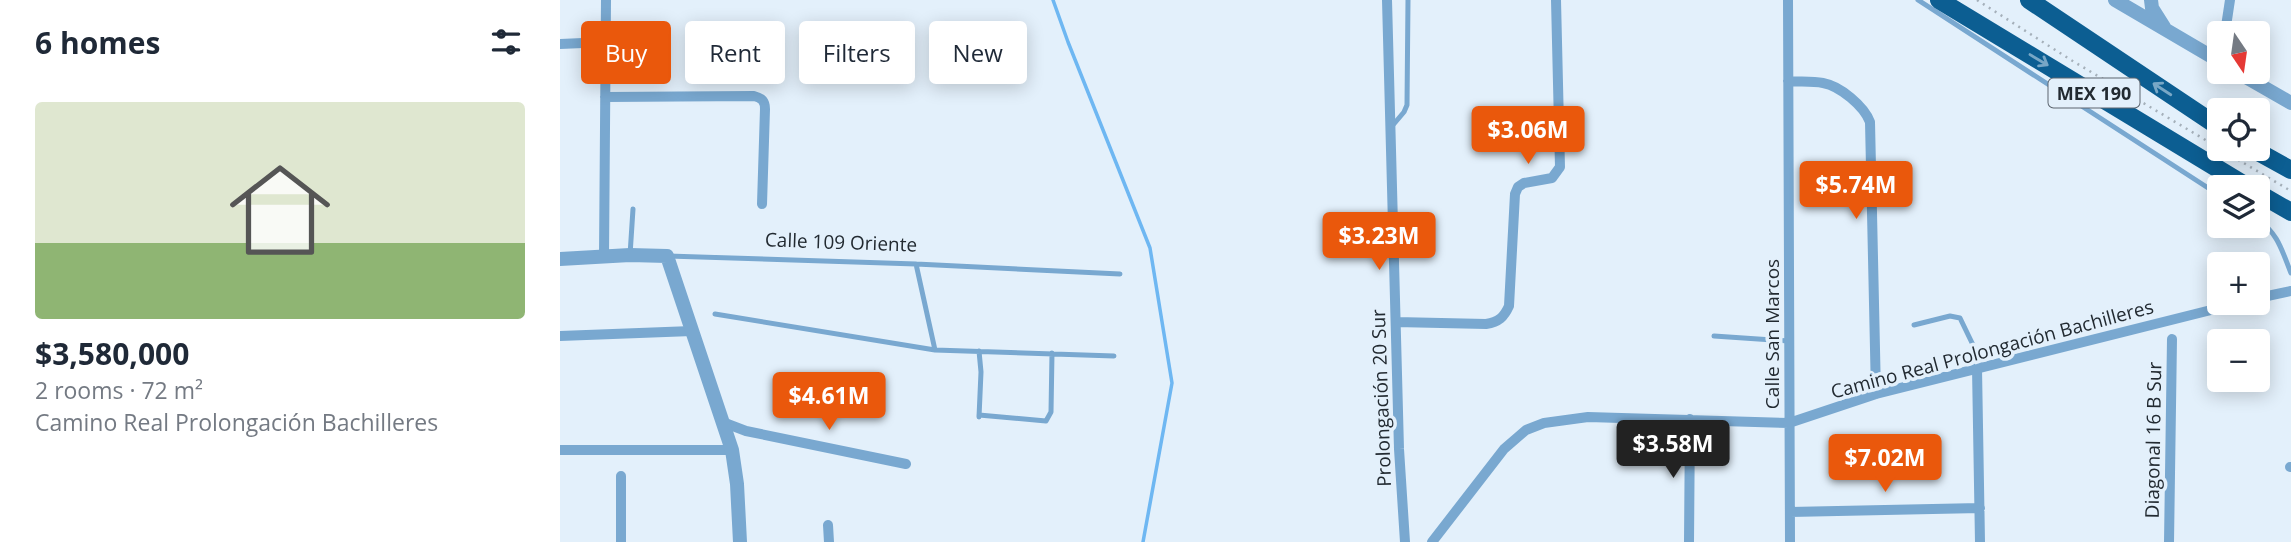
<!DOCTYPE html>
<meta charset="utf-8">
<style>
body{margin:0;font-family:"Open Sans",sans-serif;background:#f6f6f7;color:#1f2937;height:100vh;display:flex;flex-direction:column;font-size:26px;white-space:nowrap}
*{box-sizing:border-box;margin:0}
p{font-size:23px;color:#747a83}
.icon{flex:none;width:38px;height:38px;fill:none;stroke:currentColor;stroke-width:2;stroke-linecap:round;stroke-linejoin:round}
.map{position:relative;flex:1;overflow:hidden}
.sheet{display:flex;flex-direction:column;background:#fff;width:560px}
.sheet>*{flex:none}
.hud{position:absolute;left:21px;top:21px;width:665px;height:63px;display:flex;gap:14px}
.needle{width:46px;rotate:167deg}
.controls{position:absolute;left:1647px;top:21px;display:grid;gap:14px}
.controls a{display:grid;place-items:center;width:63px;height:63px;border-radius:7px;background:#fff;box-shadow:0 4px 18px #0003;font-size:35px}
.price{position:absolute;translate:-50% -60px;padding:0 16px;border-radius:7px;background:#ea580c;color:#fff;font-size:23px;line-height:46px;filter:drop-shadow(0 2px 4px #0008)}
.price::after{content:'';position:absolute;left:50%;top:42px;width:21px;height:16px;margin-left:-10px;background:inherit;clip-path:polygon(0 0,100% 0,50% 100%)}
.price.selected{background:#222;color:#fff}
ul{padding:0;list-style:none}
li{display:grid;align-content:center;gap:14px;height:371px;padding:0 35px}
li+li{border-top:2px solid #e0e1e3}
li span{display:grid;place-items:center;height:217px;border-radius:7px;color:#555}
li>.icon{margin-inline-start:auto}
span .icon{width:126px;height:126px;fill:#fffc;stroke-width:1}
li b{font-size:30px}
h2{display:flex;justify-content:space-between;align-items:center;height:84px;padding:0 35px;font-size:30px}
.chip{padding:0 24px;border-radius:7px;background:#fff;box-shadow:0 4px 18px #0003;font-size:24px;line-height:63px}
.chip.selected{background:#ea580c;color:#fff}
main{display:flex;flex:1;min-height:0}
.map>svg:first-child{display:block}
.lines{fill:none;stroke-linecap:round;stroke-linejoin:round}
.stream{stroke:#6eb7f2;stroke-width:3.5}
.path{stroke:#a5b0ba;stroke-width:2.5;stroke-dasharray:2 5;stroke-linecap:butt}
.service{stroke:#79a8d0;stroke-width:5}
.minor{stroke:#79a8d0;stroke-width:10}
.tertiary{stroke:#79a8d0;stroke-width:14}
.trunk{stroke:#0c5e92;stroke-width:18}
.oneway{stroke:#78a7c6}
.labels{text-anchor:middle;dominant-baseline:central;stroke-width:7;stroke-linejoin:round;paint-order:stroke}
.shield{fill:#e3f0fb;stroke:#5c656e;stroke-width:2}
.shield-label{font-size:18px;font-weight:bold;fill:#222a31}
.street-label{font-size:19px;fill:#222a31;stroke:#e3f0fb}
</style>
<main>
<section class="sheet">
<h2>6 homes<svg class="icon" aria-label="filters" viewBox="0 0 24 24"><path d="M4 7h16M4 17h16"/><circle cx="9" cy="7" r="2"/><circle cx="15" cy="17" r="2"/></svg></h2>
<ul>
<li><span style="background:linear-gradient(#dfe7d0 65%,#8fb573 0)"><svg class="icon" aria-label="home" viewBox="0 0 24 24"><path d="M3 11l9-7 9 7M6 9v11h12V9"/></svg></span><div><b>$3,580,000</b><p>2 rooms · 72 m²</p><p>Camino Real Prolongación Bachilleres</p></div></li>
</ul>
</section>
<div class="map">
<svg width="1731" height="542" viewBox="0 0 1731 542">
<rect width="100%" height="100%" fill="#e3f0fb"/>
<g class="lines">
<!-- stream -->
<path class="stream" d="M493,0L508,42L590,248L612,383L583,542"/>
<!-- path -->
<path class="path" d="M1417,0L1511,60L1659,148
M1660,149L1731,191"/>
<!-- service -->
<path class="service" d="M1358,0L1659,195
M833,125L844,112L847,105L848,0
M1698,220C1718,233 1722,251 1731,273
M70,255L73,209
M108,256L356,264L560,274
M356,264L375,350
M155,314L375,350L554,356
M1354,325L1390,316L1400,318L1414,347L1417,368
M1154,336L1229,341
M419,351L421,372L419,417
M419,415L486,421L491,412L492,353"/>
<!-- minor -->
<path class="minor" d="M827,0L839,449L845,542
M1228,0L1230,542
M1665,33L1670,0
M0,44L46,42
M1228,81C1239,82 1252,81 1263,83C1280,86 1304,106 1310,122L1316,394
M45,97L194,96C202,98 205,101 205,109L202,204
M44,257L46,0
M1698,298L1731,291
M836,322L926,324C939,322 944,317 949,306L955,194L958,187L964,183L992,178L1000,167L996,0
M0,336L132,331
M1417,368L1420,542
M165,423L186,431L346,464
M0,450H172
M1730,467H1731
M61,476V542
M1230,512L1420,508
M268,525L269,542
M872,542L944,449L966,430L984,423L1028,417L1229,423L1316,394L1679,303
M1129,542L1130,419
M1609,542L1612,339"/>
<!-- tertiary -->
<path class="tertiary" d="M1555,0L1659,61
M1591,0L1592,8L1604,27
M1677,72L1731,103
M0,259L70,255L107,256L172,450L177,484L180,542"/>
<!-- trunk -->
<path class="trunk" d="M1379,0L1688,187
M1469,0L1659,127
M1693,149L1731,170
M1698,193L1731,212"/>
</g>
<!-- one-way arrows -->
<defs><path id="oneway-shaft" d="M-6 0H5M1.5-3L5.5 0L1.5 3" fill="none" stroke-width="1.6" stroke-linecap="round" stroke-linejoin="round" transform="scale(1.75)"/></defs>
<g class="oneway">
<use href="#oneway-shaft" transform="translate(1479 60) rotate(31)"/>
<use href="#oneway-shaft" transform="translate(1602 89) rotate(-147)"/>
</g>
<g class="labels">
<!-- shield labels -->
<rect class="shield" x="1488.5" y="78.5" width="91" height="29" rx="5"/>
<g class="shield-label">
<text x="1534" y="93">MEX 190</text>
</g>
<!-- street labels -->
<g class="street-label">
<text transform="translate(281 242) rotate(2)">Calle 109 Oriente</text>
<text transform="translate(1212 334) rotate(-90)">Calle San Marcos</text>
<text transform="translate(1432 349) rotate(-15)">Camino Real Prolongación Bachilleres</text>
<text transform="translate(821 398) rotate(-92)">Prolongación 20 Sur</text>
<text transform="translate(1593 440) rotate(-89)">Diagonal 16 B Sur</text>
</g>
</g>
</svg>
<div class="controls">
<a><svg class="needle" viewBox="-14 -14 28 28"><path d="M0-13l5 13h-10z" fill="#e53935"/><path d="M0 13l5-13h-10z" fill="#747a83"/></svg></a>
<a><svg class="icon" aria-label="locate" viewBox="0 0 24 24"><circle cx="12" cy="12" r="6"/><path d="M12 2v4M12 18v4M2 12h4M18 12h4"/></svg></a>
<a><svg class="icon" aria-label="layers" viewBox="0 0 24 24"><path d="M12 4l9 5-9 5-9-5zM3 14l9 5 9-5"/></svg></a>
<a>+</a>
<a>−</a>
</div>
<b class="price" style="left:968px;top:166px">$3.06M</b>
<b class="price" style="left:1296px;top:221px">$5.74M</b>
<b class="price" style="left:819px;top:272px">$3.23M</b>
<b class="price" style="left:269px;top:432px">$4.61M</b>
<b class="price selected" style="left:1113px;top:480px">$3.58M</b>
<b class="price" style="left:1325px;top:494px">$7.02M</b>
<div class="hud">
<a class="chip selected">Buy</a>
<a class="chip">Rent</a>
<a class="chip">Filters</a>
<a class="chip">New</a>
</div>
</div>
</main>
